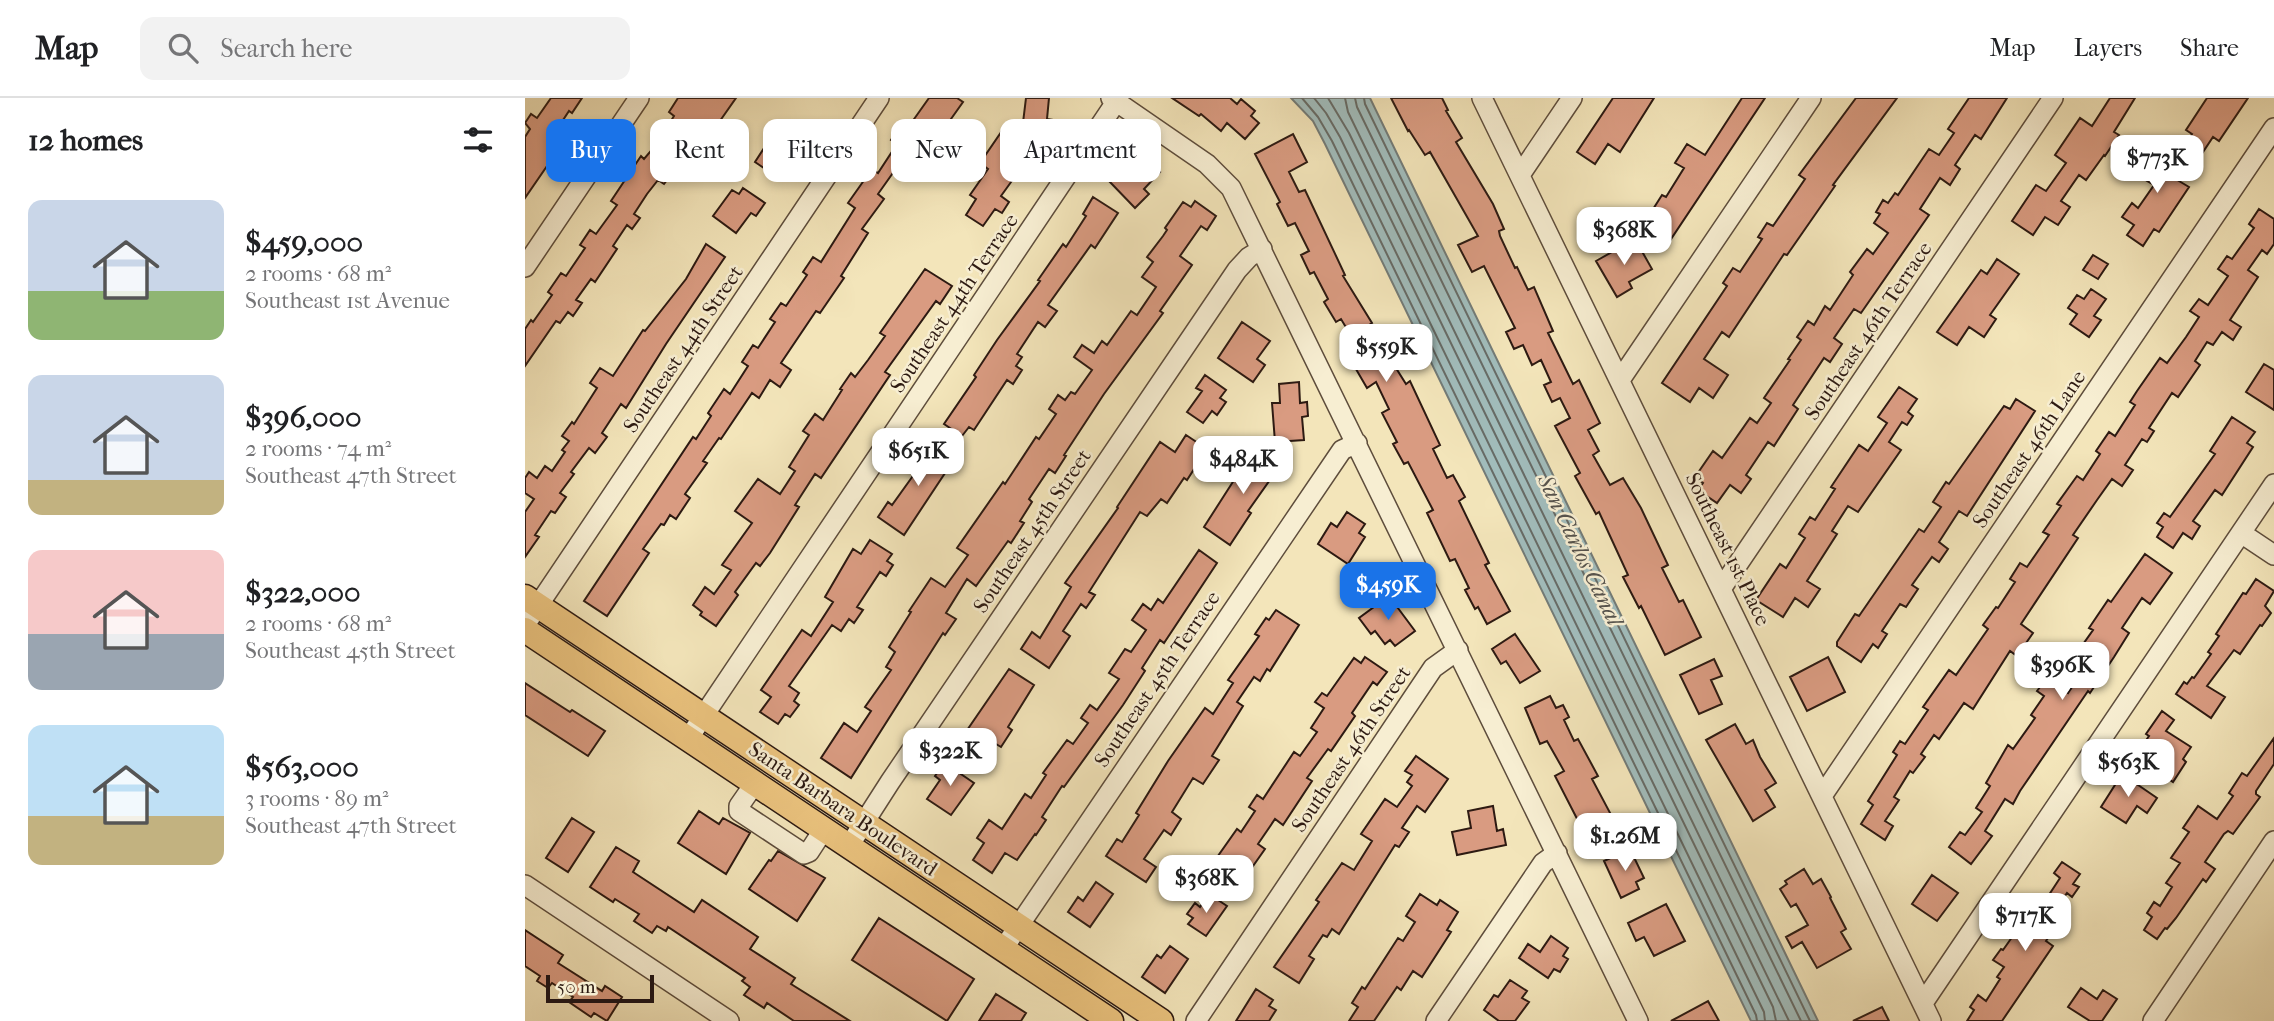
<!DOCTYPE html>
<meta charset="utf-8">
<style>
body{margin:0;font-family:"IM FELL French Canon",serif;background:#f2f2f2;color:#202124;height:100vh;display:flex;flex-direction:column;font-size:26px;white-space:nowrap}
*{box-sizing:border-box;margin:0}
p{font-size:23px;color:#757577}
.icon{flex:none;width:38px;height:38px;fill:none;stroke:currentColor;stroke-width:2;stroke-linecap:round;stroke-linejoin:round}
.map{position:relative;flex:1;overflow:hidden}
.details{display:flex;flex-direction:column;background:#fff;width:525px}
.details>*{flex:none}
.guide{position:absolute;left:21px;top:21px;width:665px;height:63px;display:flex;gap:14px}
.scale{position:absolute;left:21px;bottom:18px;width:108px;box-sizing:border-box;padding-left:7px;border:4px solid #2d1a12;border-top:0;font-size:19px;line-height:24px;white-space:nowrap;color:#2d1a12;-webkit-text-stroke:5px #f7eed2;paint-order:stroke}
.price{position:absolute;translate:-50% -60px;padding:0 16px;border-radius:14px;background:#fff;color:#222;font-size:23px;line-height:46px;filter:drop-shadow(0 2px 4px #0008)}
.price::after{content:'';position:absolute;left:50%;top:42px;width:21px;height:16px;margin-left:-10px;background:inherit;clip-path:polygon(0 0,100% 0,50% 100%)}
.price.selected{background:#1a73e8;color:#fff}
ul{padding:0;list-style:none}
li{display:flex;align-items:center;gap:21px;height:175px;padding:0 28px}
li span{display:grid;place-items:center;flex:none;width:196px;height:140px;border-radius:14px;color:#555}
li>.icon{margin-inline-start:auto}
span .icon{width:84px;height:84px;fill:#fffc;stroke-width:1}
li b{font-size:30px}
h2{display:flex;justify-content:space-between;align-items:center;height:84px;padding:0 28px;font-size:30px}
.pill{padding:0 24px;border-radius:14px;background:#fff;box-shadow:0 4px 10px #0003;font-size:24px;line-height:63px}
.pill.selected{background:#1a73e8;color:#fff}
header{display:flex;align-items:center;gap:42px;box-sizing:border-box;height:98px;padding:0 35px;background:#fff;border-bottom:2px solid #e0e0e0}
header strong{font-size:33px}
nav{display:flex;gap:38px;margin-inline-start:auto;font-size:24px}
.search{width:490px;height:63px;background:#f2f2f2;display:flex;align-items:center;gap:18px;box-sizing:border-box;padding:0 24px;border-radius:14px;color:#757577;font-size:26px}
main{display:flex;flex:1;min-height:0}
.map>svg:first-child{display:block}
.water{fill:#a1bcbb;stroke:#737b77;stroke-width:2}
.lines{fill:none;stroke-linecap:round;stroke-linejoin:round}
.shore{stroke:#676b66;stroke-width:2}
.building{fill:#d99b81;stroke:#2d1a12;stroke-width:2}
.minor-casing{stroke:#5e4d3c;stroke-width:22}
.major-casing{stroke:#2d1a12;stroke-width:27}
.minor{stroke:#f7eed2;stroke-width:19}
.major{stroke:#eac27d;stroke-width:24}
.labels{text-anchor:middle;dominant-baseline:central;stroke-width:5;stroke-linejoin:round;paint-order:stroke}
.street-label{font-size:21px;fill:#2d1a12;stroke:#f7eed2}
.water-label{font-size:23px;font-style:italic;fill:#56534d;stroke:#f7eed2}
</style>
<header>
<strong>Map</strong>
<div class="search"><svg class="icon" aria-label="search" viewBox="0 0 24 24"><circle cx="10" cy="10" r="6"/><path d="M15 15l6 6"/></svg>Search here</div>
<nav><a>Map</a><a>Layers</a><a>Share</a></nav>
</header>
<main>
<section class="details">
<h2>12 homes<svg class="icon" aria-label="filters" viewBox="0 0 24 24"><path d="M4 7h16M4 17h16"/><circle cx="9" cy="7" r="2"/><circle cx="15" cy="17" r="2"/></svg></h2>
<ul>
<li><span style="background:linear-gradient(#c9d6e8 65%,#8fb573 0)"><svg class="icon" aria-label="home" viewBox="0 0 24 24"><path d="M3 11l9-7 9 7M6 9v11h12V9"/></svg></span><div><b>$459,000</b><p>2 rooms · 68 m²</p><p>Southeast 1st Avenue</p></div></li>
<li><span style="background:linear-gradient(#c9d6e8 75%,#c2b280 0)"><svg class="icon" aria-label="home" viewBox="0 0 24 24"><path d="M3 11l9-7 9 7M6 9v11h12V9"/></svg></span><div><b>$396,000</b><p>2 rooms · 74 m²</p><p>Southeast 47th Street</p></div></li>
<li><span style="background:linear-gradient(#f6c9c9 60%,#9aa5b1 0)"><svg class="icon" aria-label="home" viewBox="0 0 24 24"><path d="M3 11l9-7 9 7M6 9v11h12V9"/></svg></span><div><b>$322,000</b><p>2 rooms · 68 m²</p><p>Southeast 45th Street</p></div></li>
<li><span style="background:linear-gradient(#bfe0f5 65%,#c2b280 0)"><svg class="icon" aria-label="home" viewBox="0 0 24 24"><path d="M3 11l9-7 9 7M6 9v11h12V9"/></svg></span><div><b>$563,000</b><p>3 rooms · 89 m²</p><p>Southeast 47th Street</p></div></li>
</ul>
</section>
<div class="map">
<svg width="1749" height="923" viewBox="0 0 1749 923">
<rect width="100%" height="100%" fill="#f3e5ba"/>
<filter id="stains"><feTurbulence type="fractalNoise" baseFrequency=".00286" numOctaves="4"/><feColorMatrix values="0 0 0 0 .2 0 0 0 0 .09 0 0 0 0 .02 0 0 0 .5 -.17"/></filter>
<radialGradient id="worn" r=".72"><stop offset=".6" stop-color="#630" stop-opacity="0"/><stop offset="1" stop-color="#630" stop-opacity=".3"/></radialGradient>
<!-- water -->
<path class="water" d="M766,0H845L1293,923H1226L800,46L788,23Z"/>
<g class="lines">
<!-- shore -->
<path class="shore" d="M777,0L793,19L807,43L1231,917L1232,923
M789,0L801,15L815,39L1239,914L1240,923
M803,0L824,35L1248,909L1251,923
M820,0L823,14L1264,923
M830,0L832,9L1276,923
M839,0L840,6L1285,923"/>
</g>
<!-- building -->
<path class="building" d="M26,0H57L47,15L44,13L23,45L33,52L0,100V39L5,31L0,25L6,16L12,20Z
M153,0H211L183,40L173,34L162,51L157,47L142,68L149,73L139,86L133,82L122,96L109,116L115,120L107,131L102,127L88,148L92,151L70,184L66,181L51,202L57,205L48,218L43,214L35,225L31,223L0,268V231L6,222L8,224L27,197L23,194L36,175L41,178L60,150L55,147L65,132L71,136L92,107L86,103L116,58L119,61L131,47L149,18L144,14Z
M404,0H432L438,4L421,28L414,24L396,50L405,57L395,72L382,63L374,74L370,72L353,96L359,101L337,131L343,135L316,178L319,180L295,215L291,213L256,265L266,272L255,289L245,282L234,300L227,295L196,341L194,340L178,363L182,365L160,396L165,400L151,421L145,417L139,427L136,426L118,451L124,455L82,518L59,503L168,339L171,341L186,318L183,315L199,291L205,296L223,268L217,264L228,247L233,250L250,224L245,221L256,205L261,208L282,177L278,174L288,159L296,164L330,110L323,105L347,71L353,75L372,46L366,42L376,27L382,31Z
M501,0H524L522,21L529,22L527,37L497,33Z
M647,0H705L712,6L716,1L730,13L726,18L734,25L720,41L702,25L696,33L676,16L674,18Z
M866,0H917L923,12L921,13L937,40L931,44L968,106L979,131L974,133L975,138L990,170L992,169L1003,192L1009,189L1028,233L1023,235L1048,286L1054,282L1075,325L1063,332L1074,353L1068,357L1085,387L1098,380L1116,410L1143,467L1137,470L1154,504L1158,502L1176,539L1140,557L1116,508L1114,510L1098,479L1103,477L1074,414L1071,416L1050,378L1055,375L1030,328L1045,320L1035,300L1027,304L1019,287L1026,284L1016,262L1007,267L998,247L989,251L981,234L990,230L959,168L947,174L933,147L953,138L905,54L900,57L884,32L883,33Z
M1088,0H1129L1095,54L1083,46L1070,66L1052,54Z
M1217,0H1240L1144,144L1118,127L1137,97L1141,99L1159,70L1150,65L1162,46L1180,57Z
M1331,0H1372L1308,87L1310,88L1262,157L1259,156L1204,239L1197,234L1179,261L1203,277L1188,300L1174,290L1165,304L1137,285L1202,188L1198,185L1208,170L1215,174L1237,141L1233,139L1242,125L1248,128L1280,81L1274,77Z
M1444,0H1482L1456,41L1450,37L1430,67L1435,71L1425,87L1415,80L1395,111L1404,117L1336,215L1329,211L1309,240L1317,246L1305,264L1299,260L1268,307L1273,311L1249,348L1243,344L1221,377L1226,381L1216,395L1205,387L1192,405L1173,392L1178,385L1170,379L1188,353L1197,360L1225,320L1232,325L1246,305L1239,300L1265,262L1263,261L1276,242L1272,239L1283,223L1289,227L1300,208L1305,212L1328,177L1325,174L1342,151L1348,156L1363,135L1349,125L1355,116L1351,114L1358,102L1363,105L1370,95L1373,97L1404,51L1414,57L1429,35L1423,31Z
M1585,0H1610L1589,34L1594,37L1580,58L1579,57L1561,82L1554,77L1536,103L1545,109L1533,127L1520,119L1508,137L1487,123L1511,87L1521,93L1541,65L1530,57L1555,20L1567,28Z
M1682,0H1723L1694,43L1688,39L1676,57L1661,46L1667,36L1661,32Z
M479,30L515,54L504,69L499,66L476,98L484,104L477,115L470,111L458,128L441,117L451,101L445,97L463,71L455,65Z
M768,36L782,64L764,74L774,94L780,92L820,177L818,178L847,225L844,227L881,286L885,283L915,347L908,351L922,380L928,377L940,399L934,403L964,465L960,467L985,513L962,526L953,509L950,511L940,492L944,490L930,461L925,463L902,415L908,412L883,364L879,366L868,346L872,344L857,315L864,311L851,284L842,290L828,266L837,261L829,247L831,246L816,221L811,224L799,204L803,201L789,174L785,176L776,157L784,153L770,125L763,128L752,106L755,104L730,56Z
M257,38L275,50L255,81L230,64L243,44L250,48Z
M1632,44L1660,63L1649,80L1664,89L1634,134L1629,131L1618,148L1602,137L1609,127L1597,119L1607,105L1613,110L1629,87L1622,83L1628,73L1617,66Z
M613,52L635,74L619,91L624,96L610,110L583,82Z
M218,90L240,105L231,118L226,115L211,135L188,118L207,92L214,96Z
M568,99L593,115L570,150L566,147L523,207L532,213L520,229L513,224L492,256L497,259L491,268L497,272L488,286L482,282L449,332L444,329L437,338L419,326L451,279L449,277L472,242L515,183L513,182L538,146L541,149L561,118L558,116Z
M670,103L691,118L682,132L676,128L655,158L667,167L635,213L638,215L579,296L539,357L541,358L530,375L524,371L504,401L507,404L495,423L499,425L486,445L483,443L451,488L442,481L421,515L431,521L420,537L418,535L326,680L296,660L319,625L332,634L346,613L340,609L366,572L361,569L370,554L364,549L386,514L384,513L406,480L420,489L443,457L432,450L478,384L480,386L511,339L514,341L531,316L524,311L533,297L540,302L546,294L550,296L567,272L549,259L557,247L569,255L577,243L582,247L606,213L612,217L631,189L617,179L628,164L622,159L638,138L642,132L640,130L658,104L666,109Z
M1734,111L1749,121V146L1742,156L1737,152L1723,172L1733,179L1705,222L1716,229L1708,242L1697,234L1688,247L1682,244L1670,263L1675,267L1653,299L1647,295L1624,330L1629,333L1622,344L1617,341L1600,367L1608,372L1597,388L1587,381L1572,402L1548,437L1553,440L1496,526L1508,535L1492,558L1485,553L1448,611L1439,605L1414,641L1409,637L1396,656L1400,659L1388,675L1385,673L1369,699L1374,702L1360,723L1368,728L1360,742L1336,726L1348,707L1343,703L1372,657L1368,654L1375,643L1380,646L1403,612L1398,609L1424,572L1431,577L1463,531L1458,527L1471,509L1473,510L1490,484L1485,481L1495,465L1502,469L1524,437L1518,434L1536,408L1532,406L1552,378L1558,382L1575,356L1571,353L1584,334L1590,338L1610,307L1605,304L1612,293L1635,260L1642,265L1661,239L1674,219L1665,213L1674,201L1683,207L1703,178L1693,171L1702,158L1707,161L1729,130L1724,126Z
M1110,141L1127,171L1104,184L1107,190L1092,199L1071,163Z
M181,146L200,159L141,246L101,310L96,306L77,335L82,339L70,355L64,350L46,374L49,376L35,395L41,399L30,415L26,413L10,437L14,439L0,459V414L9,401L0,395V380L4,374L12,380L20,368L27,373L40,354L37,352L44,343L37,338L47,324L49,326L72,290L65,285L75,270L88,278L118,232L120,233L161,181Z
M1568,157L1583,166L1573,181L1558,172Z
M1472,161L1494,176L1465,217L1471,221L1459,239L1444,229L1432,247L1412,234L1456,172L1462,176Z
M400,171L427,188L415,206L411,203L360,274L365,277L296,380L290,376L270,407L274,409L245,455L235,468L231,465L210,494L213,497L191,528L175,517L177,514L168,507L180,489L189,496L206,472L197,467L227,425L210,413L233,381L255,396L270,373L264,369L284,337L278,333L290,316L298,322L317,292L315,291L326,275L330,279L343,262L360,238L355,235Z
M1566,191L1581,201L1569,218L1576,222L1564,239L1545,226L1552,216L1543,210L1552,197L1559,201Z
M717,224L745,243L732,261L740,267L728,284L693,260Z
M1739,266L1749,272V312L1721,294Z
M680,277L701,292L695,300L701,304L692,317L687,313L678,325L662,314L677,293L671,290Z
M774,284L775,305L782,304L783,318L777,319L779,342L750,344L747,305H755L754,286Z
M1374,289L1392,301L1383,314L1388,318L1382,327L1377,324L1364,344L1376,352L1333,414L1323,408L1307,433L1312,436L1282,483L1295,491L1283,509L1270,500L1258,519L1231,502L1255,466L1261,470L1280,440L1274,436L1285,419L1290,422L1310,391L1306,389L1334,347L1343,353L1362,325L1353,319Z
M1491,301L1510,313L1442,418L1434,413L1414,444L1423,451L1414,464L1407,459L1387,487L1393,491L1381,509L1375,506L1357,533L1362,536L1353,550L1348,546L1336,564L1312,548V544L1330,516L1334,518L1394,431L1399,434L1416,409L1408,404L1421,384L1424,386L1479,308L1485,311Z
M1707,319L1730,334L1722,345L1728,349L1697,397L1690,392L1668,423L1675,428L1667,441L1658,435L1648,450L1632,439L1638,429L1632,425L1639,415L1645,419L1690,356L1685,353Z
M661,337L682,351L662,382L659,380L642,405L636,401L622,418L615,414L564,494L570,497L561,510L556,506L538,533L545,538L524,570L496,551L507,534L515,540L546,489L540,485L593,410L592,409L635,344L650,354Z
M405,343L430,360L379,437L353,419L363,404L367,407L390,375L385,371Z
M739,353L761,368L751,381L747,379L723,413L726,415L705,447L679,429L727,354L735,359Z
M822,414L840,426L834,435L840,439L823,466L793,446L806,425L812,429Z
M345,442L367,456L362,463L368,467L361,478L355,474L332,509L338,512L329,525L324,521L316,533L307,527L264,588L274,595L269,603L274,607L265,619L260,616L253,626L235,614L246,599L236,592L277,532L286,538L308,504L300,499L328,451L336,456Z
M674,452L692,465L639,545L635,542L617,570L620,573L598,607L539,689L537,688L517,719L521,722L511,737L510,736L492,762L480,755L467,775L448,762L459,745L452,740L464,722L477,731L500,696L506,700L521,677L518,675L542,642L548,646L563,625L556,620L565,607L572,612L594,581L584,575L600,551L606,554L621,532L607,522L618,506L626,512L633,501L638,505Z
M1620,456L1647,475L1625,506L1617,500L1597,530L1604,535L1589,559L1565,595L1563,593L1495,693L1488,706L1480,701L1460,733L1467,738L1446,766L1424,749L1435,734L1440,737L1457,714L1451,710L1465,688L1461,685L1483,647L1488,651L1510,620L1506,617L1519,598L1512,593L1522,580L1543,595L1557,574L1550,570L1555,563L1549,559L1568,532L1564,530L1583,502L1586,504Z
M1731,481L1749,493L1740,508L1746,515L1737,528L1735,527L1715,556L1709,552L1682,588L1700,599L1686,620L1651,596L1659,584L1662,586L1667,579L1669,580L1686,556L1683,554L1694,538L1691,536L1718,495L1721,496Z
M864,498L890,533L870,548L865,542L860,546L850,533L846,536L834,520Z
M751,512L774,527L745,573L742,571L735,583L729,579L712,604L718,608L687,658L694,662L678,686L668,680L647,714L656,721L646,737L639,732L619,761L631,769L621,784L581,758L592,741L597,744L614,717L611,715L643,663L680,610L688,616L708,585L703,582L734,538L730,536L741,520L744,522Z
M990,536L1015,573L995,585L981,563L976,566L967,551Z
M840,559L862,574L852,587L848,584L827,615L830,618L806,653L803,651L782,680L787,683L758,727L750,721L733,746L740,751L716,785L688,765L712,731L716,734L730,713L724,709L732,697L738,701L769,654L775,658L792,634L786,630L799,610L790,604L797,595L802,598L829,560L836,565Z
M1303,559L1320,594L1282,613L1265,579Z
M1189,561L1197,578L1186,582L1197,606L1174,616L1155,577Z
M484,571L509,587L483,629L487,632L476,649L466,643L458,655L436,641Z
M0,585L45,614L47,612L80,633L63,658L0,617Z
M1025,598L1031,610L1038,607L1044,619L1039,622L1049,643L1053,641L1073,678L1067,681L1092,728L1064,744L1030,678L1039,673L1022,643L1015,646L1000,610Z
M1637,613L1649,622L1641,633L1666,649L1658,661L1661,664L1648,684L1610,658L1624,638L1621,636Z
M1210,626L1221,646L1228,642L1235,659L1251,685L1240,692L1250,709L1228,723L1181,642Z
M1749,640V666L1731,693V696L1735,699L1708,736L1703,733L1699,736L1680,764L1690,771L1681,784L1678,781L1651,820L1642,831L1640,830L1632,841L1619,832L1627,819L1622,815L1629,804L1635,808L1647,789L1641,785L1655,765L1646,760L1664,734L1658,730L1673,708L1692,721L1708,698L1704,695L1717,675L1722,678Z
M891,658L923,681L900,714L892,708L877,730L884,734L874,749L870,747L814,836L807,831L802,839L798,837L784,858L789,861L774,885L749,869L794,804L791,802L817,765L829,772L847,743L836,736L860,701L872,709L887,688L882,684L887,677L880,673Z
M423,660L436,670L433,674L449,685L426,717L402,701L415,682L410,678Z
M1597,676L1632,700L1622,715L1612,708L1601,725L1576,709Z
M968,708L972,733L978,731L981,747L932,757L927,734L946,730L943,713Z
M174,713L194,726L198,720L225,735L201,776L153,745Z
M47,720L69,734L43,774L21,760Z
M91,749L114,763L108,774L169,814L177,802L233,839L225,851L270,880L266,886L325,923H269L242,905L239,910L219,897L225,889L217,883L220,880L143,829L141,833L132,828L127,835L109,823L114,816L90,801L88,804L65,789Z
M1105,751L1119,780L1111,784L1114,791L1096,800L1079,763Z
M253,753L300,780L272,823L224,791L244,762L246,763Z
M1537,764L1555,776L1548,786L1554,789L1547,799L1542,795L1525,820L1533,825L1521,843L1528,848L1477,923H1442L1449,912L1445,909L1453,897L1461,903L1475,881L1472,879L1479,869L1468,862L1476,851L1478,852L1497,825L1500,827L1511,810L1514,812L1535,780L1529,775Z
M1279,771L1288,786L1296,781L1306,799L1305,800L1321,831L1316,834L1326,851L1292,870L1277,844L1267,850L1261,839L1283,827L1271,806L1266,809L1255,791L1262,786L1260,783Z
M1407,777L1433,795L1412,823L1387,806Z
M571,784L588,796L565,829L543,814L553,799L558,803Z
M684,796L702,808L681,838L663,826L668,820L662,816L670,805L675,809Z
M895,796L912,807L915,802L933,814L922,832L926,834L897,879L888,873L876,892L872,889L849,923H824L833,909L827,905L837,889L840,891L873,840L878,843L890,824L881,818Z
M1141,806L1160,843L1129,858L1119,839L1111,843L1103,825Z
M354,820L449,881L422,923L327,862Z
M0,832L38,857L33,865L77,893L80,888L97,899L82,923L69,915L66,919L44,904L48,899L27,885L23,890L12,883L15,878L0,868Z
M1026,838L1043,850L1038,858L1043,861L1035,874L1029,871L1023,880L994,860L1003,846L1015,854Z
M645,848L663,861L640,895L617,879L632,857L636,860Z
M985,882L1002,893L997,900L1004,904L990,923H974L959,912L969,897L973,899Z
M1556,890L1572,901L1578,892L1592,901L1577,923H1565L1543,909Z
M731,891L748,902L744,908L751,912L744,923H711Z
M471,896L501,915L496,923H454Z
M1183,903L1194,923H1146Z
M1357,909L1364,923H1328Z"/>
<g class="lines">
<defs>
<path id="minor" d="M586,0L682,66L706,90L1113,923
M957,0L1406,923
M995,77L1047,0
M0,169L114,0
M1095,282L1286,0
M1716,435L1749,457
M1196,491L1528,0
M0,527L354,0
M163,641L591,4
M230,685L214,708V713L279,756L284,754L299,731
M1297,698L1749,30
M324,748L365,684L712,172L724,159L737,151
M0,787L204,923
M478,851L817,352L832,345
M1398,905L1749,386
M671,923L908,570L933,552
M911,923L1018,765L1032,755
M1628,923L1749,743"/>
<path id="major" d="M0,499L636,923
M0,532L586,923"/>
</defs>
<!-- minor casing -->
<use href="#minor" class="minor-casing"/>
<!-- major casing -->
<use href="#major" class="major-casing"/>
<!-- minor -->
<use href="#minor" class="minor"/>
<!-- major -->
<use href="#major" class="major"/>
</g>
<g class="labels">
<!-- street labels -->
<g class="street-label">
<text transform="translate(429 205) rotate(-56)">Southeast 44th Terrace</text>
<text transform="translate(1343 233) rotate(-56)">Southeast 46th Terrace</text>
<text transform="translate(158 251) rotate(-56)">Southeast 44th Street</text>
<text transform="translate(1504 351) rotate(-56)">Southeast 46th Lane</text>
<text transform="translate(507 433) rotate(-56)">Southeast 45th Street</text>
<text transform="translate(1203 451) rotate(64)">Southeast 1st Place</text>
<text transform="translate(632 581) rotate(-56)">Southeast 45th Terrace</text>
<text transform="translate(826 651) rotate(-56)">Southeast 46th Street</text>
<text transform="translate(318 711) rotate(34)">Santa Barbara Boulevard</text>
</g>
<!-- water labels -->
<g class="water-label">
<text transform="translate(1055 452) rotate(64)">San Carlos Canal</text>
</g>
</g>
<rect width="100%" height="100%" filter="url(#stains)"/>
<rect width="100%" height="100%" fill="url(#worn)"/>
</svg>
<div class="scale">50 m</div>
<b class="price" style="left:1632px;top:97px">$773K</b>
<b class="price" style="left:1099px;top:169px">$368K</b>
<b class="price" style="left:861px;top:286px">$559K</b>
<b class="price" style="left:393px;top:390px">$651K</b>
<b class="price" style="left:718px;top:398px">$484K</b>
<b class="price selected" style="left:863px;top:524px">$459K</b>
<b class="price" style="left:1537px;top:604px">$396K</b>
<b class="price" style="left:425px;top:690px">$322K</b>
<b class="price" style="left:1603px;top:701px">$563K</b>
<b class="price" style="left:1100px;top:775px">$1.26M</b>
<b class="price" style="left:681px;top:817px">$368K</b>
<b class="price" style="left:1500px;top:855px">$717K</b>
<div class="guide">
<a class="pill selected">Buy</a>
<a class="pill">Rent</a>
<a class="pill">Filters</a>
<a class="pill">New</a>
<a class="pill">Apartment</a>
</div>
</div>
</main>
